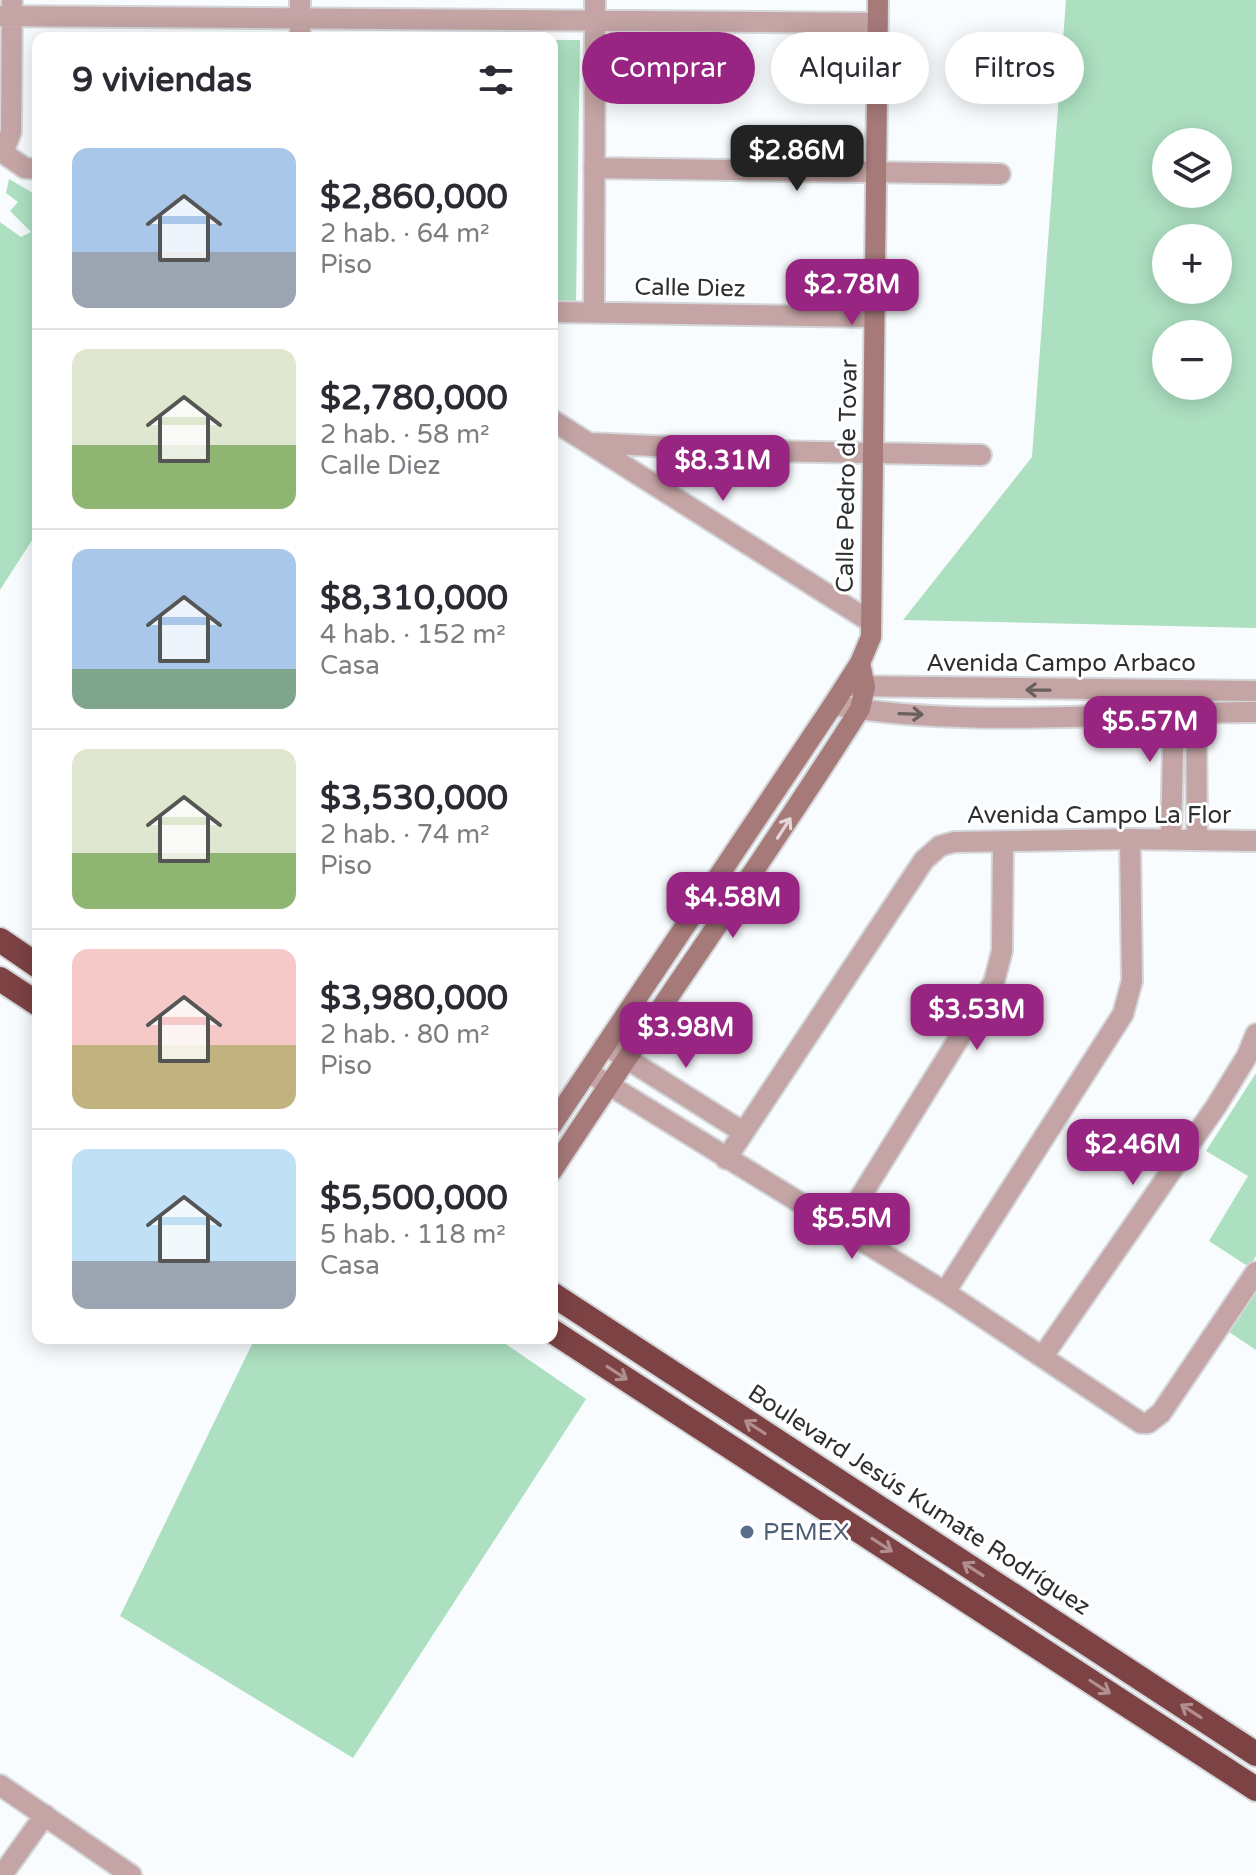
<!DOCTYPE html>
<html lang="es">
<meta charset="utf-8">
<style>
body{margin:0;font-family:"Varela Round",sans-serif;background:#f2f2f3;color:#2b2b33;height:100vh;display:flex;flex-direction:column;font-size:30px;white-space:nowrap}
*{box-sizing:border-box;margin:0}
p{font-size:26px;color:#7c7c81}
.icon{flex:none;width:44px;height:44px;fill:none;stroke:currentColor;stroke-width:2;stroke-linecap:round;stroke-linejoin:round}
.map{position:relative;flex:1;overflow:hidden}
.drawer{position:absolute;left:32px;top:32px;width:526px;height:1312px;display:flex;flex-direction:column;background:#fff;border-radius:16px;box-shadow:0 4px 20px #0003}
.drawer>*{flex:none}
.top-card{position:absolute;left:582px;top:32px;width:554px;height:72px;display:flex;gap:16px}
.fabs{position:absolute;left:1152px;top:128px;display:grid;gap:16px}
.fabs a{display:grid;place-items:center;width:80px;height:80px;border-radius:50%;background:#fff;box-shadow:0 4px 20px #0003;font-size:40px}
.price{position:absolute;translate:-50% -68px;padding:0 18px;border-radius:16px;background:#982582;color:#fff;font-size:26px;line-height:52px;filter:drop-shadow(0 2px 4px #0008)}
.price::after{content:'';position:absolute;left:50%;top:48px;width:24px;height:18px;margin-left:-12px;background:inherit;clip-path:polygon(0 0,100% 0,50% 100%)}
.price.current{background:#222;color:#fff}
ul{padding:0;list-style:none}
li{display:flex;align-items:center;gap:24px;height:200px;padding:0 40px}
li+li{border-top:2px solid #e1e1e2}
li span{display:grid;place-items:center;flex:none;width:224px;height:160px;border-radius:16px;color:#555}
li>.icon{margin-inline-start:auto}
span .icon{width:96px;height:96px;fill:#fffc;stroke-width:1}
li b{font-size:34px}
h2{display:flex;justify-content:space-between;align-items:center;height:96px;padding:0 40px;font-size:34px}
.pill{padding:0 28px;border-radius:36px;background:#fff;box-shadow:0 4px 20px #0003;font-size:28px;line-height:72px}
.pill.current{background:#982582;color:#fff}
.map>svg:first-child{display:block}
.green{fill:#ade0c1;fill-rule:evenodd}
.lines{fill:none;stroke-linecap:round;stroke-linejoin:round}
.street-casing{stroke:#d4d7d9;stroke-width:24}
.secondary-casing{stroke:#d4d7d9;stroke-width:24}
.highway-casing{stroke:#d4d7d9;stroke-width:28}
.street{stroke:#c4a4a4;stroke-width:20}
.secondary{stroke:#a77a7a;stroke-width:20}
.highway{stroke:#7d4244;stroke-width:24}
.oneway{stroke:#6a5e5e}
.oneway2{stroke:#e5d7d7}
.oneway3{stroke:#b18e8f}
.service-dot{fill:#5c6f8a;stroke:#fff;stroke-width:3}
.labels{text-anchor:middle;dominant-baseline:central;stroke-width:6;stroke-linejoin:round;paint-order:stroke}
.street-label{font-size:24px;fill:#2e2f30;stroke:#fff}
.service-label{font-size:24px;fill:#4e5e75;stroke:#fff;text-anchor:start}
</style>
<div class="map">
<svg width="1256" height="1875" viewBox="0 0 1256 1875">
<rect width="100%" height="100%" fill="#f9fcfe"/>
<!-- green -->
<path class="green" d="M1066,0H1256V628L903,620L1032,457ZM1166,142H1218V194H1166ZM1166,238H1218V290H1166ZM1218,334V386H1166V334Z
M552,40H580L576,303H552Z
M9,179L38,196V531L0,590V222L21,237L31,232L10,211L18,202L6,193Z
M1256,1073V1256L1249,1267L1209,1241L1248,1176L1206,1151Z
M1256,1290V1350L1229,1332Z
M255,1338H497L586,1399L353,1758L120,1616Z"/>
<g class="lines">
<defs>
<path id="street" d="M0,16L878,23
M300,38V0
M0,151L25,168L38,169
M3,153L11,132L12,0
M594,168L1000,174
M552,312L874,317
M594,313L595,0
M552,420L871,622
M588,443L766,451L981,455
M848,686L1256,691
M1196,700L1197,840
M833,705C969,729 1118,712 1256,712
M1171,840L1174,703
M605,1045L743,1132
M588,1072L945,1292L1141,1423H1148L1161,1413L1256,1272
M726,1159L924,860L940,846L954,842L1130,839L1256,841
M841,1228L994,982L1002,951L1003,842
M945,1292L1123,1014L1132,981L1130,839
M1043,1356L1217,1105L1247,1056L1256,1034
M0,1785L131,1875
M2,1875L45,1815"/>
<path id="secondary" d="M552,1125L833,705L860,663L871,637L878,0
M552,1171C653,1016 761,866 860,709L865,687L860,663"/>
<path id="highway" d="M0,940L38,966
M0,979L38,1004
M552,1294L1256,1754
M552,1331L1256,1789"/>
</defs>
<!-- street casing -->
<use href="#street" class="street-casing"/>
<!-- secondary casing -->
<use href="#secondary" class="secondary-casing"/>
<!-- highway casing -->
<use href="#highway" class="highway-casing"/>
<!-- street -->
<use href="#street" class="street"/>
<!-- secondary -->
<use href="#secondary" class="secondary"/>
<!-- highway -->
<use href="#highway" class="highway"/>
</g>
<!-- one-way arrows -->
<defs><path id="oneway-shaft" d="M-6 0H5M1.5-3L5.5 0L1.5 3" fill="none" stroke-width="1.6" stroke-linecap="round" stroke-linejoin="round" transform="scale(2)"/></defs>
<g class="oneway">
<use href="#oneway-shaft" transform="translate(1038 690) rotate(-179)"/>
<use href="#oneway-shaft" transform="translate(911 714) rotate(2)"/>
</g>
<use class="oneway2" href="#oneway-shaft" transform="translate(784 828) rotate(-57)"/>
<g class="oneway3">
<use href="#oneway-shaft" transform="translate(617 1373) rotate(33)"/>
<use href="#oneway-shaft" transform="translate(755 1427) rotate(-147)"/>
<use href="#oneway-shaft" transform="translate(882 1545) rotate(33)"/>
<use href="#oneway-shaft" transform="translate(973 1569) rotate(-147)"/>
<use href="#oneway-shaft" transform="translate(1100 1687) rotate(33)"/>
<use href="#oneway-shaft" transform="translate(1191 1711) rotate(-147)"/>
</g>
<!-- markers -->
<circle class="service-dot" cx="747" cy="1532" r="8"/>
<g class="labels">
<!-- street labels -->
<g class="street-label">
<text transform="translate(690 288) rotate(1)">Calle Diez</text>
<text transform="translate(847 476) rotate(-89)">Calle Pedro de Tovar</text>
<text x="1061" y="663">Avenida Campo Arbaco</text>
<text x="1099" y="815">Avenida Campo La Flor</text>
<text transform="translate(919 1500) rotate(33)">Boulevard Jesús Kumate Rodríguez</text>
</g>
<!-- service labels -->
<g class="service-label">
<text x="763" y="1532">PEMEX</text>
</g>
</g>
</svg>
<div class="fabs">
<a><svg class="icon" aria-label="layers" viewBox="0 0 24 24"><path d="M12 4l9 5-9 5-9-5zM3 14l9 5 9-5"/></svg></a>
<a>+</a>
<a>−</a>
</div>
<b class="price current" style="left:797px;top:193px">$2.86M</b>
<b class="price" style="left:852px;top:327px">$2.78M</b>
<b class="price" style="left:723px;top:503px">$8.31M</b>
<b class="price" style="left:1150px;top:764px">$5.57M</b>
<b class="price" style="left:733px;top:940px">$4.58M</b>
<b class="price" style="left:977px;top:1052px">$3.53M</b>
<b class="price" style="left:686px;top:1070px">$3.98M</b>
<b class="price" style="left:1133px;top:1187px">$2.46M</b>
<b class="price" style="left:852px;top:1261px">$5.5M</b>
<div class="top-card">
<a class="pill current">Comprar</a>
<a class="pill">Alquilar</a>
<a class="pill">Filtros</a>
</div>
<section class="drawer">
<h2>9 viviendas<svg class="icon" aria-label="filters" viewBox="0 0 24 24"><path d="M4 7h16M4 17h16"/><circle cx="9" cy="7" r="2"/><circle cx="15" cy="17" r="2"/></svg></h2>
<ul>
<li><span style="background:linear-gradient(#a9c7e8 65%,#9aa5b1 0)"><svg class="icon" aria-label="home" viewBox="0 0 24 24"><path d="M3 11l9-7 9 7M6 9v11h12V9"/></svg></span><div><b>$2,860,000</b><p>2 hab. · 64 m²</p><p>Piso</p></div></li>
<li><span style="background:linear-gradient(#dfe7d0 60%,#8fb573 0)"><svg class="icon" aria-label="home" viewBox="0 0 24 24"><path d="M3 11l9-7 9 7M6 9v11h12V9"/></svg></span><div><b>$2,780,000</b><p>2 hab. · 58 m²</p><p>Calle Diez</p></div></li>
<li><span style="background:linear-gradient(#a9c7e8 75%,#7fa58c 0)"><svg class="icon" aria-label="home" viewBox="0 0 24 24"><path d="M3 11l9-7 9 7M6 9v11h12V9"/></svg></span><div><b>$8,310,000</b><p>4 hab. · 152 m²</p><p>Casa</p></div></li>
<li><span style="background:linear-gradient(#dfe7d0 65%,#8fb573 0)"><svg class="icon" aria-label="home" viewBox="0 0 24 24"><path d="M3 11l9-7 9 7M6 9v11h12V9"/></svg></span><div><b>$3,530,000</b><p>2 hab. · 74 m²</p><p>Piso</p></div></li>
<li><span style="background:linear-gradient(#f6c9c9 60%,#c2b280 0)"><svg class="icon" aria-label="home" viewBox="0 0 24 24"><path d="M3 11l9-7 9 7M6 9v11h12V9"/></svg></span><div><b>$3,980,000</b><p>2 hab. · 80 m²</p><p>Piso</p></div></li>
<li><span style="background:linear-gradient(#bfe0f5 70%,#9aa5b1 0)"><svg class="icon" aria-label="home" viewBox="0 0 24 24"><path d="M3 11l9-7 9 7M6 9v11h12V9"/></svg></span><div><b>$5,500,000</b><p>5 hab. · 118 m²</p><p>Casa</p></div></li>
</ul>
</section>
</div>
